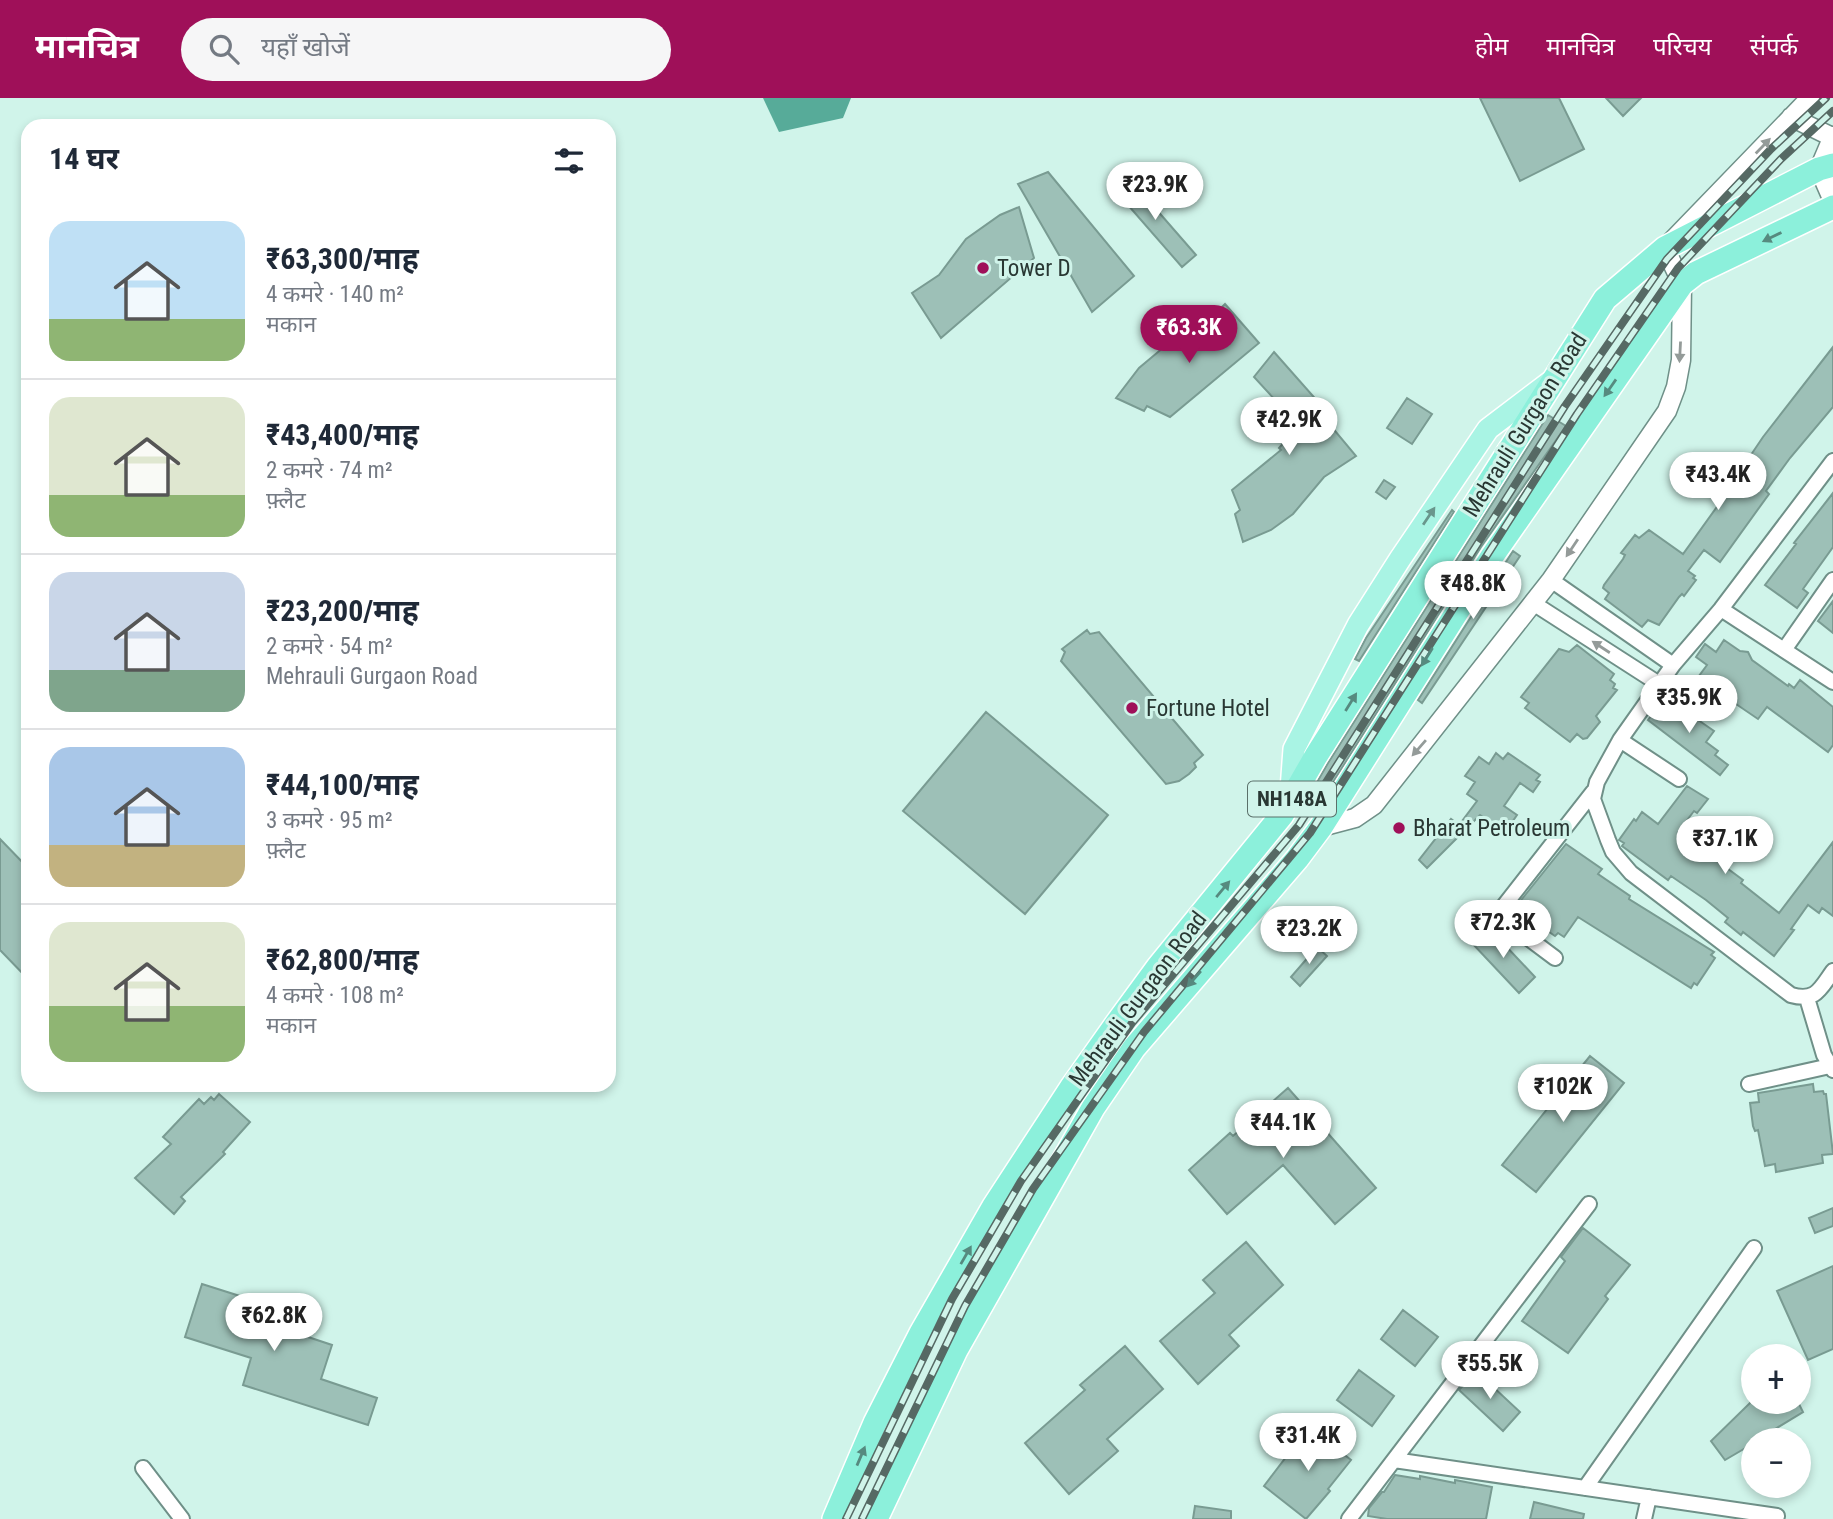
<!DOCTYPE html>
<html lang="hi">
<meta charset="utf-8">
<style>
body{margin:0;font-family:"Roboto Condensed","Noto Sans Devanagari",sans-serif;background:#f6f6f7;color:#1f2937;height:100vh;display:flex;flex-direction:column;font-size:26px;white-space:nowrap}
*{box-sizing:border-box;margin:0}
p{font-size:23px;color:#747a83}
.icon{flex:none;width:38px;height:38px;fill:none;stroke:currentColor;stroke-width:2;stroke-linecap:round;stroke-linejoin:round}
.map{position:relative;flex:1;overflow:hidden}
.panel{position:absolute;left:21px;top:21px;width:595px;height:973px;display:flex;flex-direction:column;background:#fff;border-radius:21px;box-shadow:0 4px 10px #0003}
.panel>*{flex:none}
.tools{position:absolute;left:1741px;top:1246px;display:grid;gap:14px}
.tools a{display:grid;place-items:center;width:70px;height:70px;border-radius:50%;background:#fff;box-shadow:0 4px 10px #0003;font-size:35px}
.price{position:absolute;translate:-50% -60px;padding:0 16px;border-radius:24px;background:#fff;color:#222;font-size:23px;line-height:46px;filter:drop-shadow(0 2px 4px #0008)}
.price::after{content:'';position:absolute;left:50%;top:42px;width:21px;height:16px;margin-left:-10px;background:inherit;clip-path:polygon(0 0,100% 0,50% 100%)}
.price.active{background:#9f1059;color:#fff}
ul{padding:0;list-style:none}
li{display:flex;align-items:center;gap:21px;height:175px;padding:0 28px}
li+li{border-top:2px solid #e0e1e3}
li span{display:grid;place-items:center;flex:none;width:196px;height:140px;border-radius:21px;color:#555}
li>.icon{margin-inline-start:auto}
span .icon{width:84px;height:84px;fill:#fffc;stroke-width:1}
li b{font-size:30px}
h2{display:flex;justify-content:space-between;align-items:center;height:84px;padding:0 28px;font-size:30px}
header{display:flex;align-items:center;gap:42px;box-sizing:border-box;height:98px;padding:0 35px;background:#9f1059;color:#fff}
header strong{font-size:33px}
nav{display:flex;gap:38px;margin-inline-start:auto;font-size:24px}
.search{width:490px;height:63px;background:#f6f6f7;display:flex;align-items:center;gap:18px;box-sizing:border-box;padding:0 24px;border-radius:38px;color:#747a83;font-size:26px}
.map>svg:first-child{display:block}
.water{fill:#57ab99}
.building{fill:#9dc0b7;stroke:#799b92;stroke-width:2}
.lines{fill:none;stroke-linecap:round;stroke-linejoin:round}
.minor-casing{stroke:#6f9088;stroke-width:18}
.tertiary-casing{stroke:#6f9088;stroke-width:21}
.primary-casing{stroke:#fff;stroke-width:24}
.trunk-casing{stroke:#fff;stroke-width:26}
.minor{stroke:#fff;stroke-width:14}
.tertiary{stroke:#fff;stroke-width:18}
.primary{stroke:#a9f4e4;stroke-width:21}
.trunk{stroke:#8cf0db;stroke-width:23}
.rail-casing{stroke:#566964;stroke-width:8}
.rail{stroke:#d0f4ea;stroke-width:5;stroke-dasharray:16;stroke-linecap:butt}
.oneway{fill:#949b99}
.oneway2{fill:#568a7f}
.oneway3{fill:#69968c}
.poi-dot{fill:#9f1059;stroke:#d0f4ea;stroke-width:2.5}
.labels{text-anchor:middle;dominant-baseline:central;stroke-width:6;stroke-linejoin:round;paint-order:stroke}
.shield{fill:#d0f4ea;stroke:#5b706a;stroke-width:2}
.shield-label{font-size:21px;font-weight:bold;fill:#293733}
.poi-label{font-size:23px;fill:#293733;stroke:#d0f4ea;text-anchor:start}
.street-label{font-size:23px;fill:#293733;stroke:#d0f4ea}
</style>
<header>
<strong>मानचित्र</strong>
<div class="search"><svg class="icon" aria-label="search" viewBox="0 0 24 24"><circle cx="10" cy="10" r="6"/><path d="M15 15l6 6"/></svg>यहाँ खोजें</div>
<nav><a>होम</a><a>मानचित्र</a><a>परिचय</a><a>संपर्क</a></nav>
</header>
<div class="map">
<svg width="1833" height="1421" viewBox="0 0 1833 1421">
<rect width="100%" height="100%" fill="#d0f4ea"/>
<!-- water -->
<path class="water" d="M763,0H851L843,20L779,34Z"/>
<!-- building -->
<path class="building" d="M1480,0H1559L1584,51L1520,83Z
M1606,0H1641L1623,18Z
M1048,74L1134,178L1092,214L1018,86Z
M1128,79L1196,157L1182,169L1114,91Z
M1019,109L1034,160L941,240L912,195L939,177L966,141L1000,117Z
M1225,206L1259,245L1170,319L1147,308L1144,313L1116,300L1139,270L1164,249L1187,235L1198,233Z
M1833,249V309L1790,360L1766,393L1769,396L1720,464L1704,452L1688,473L1695,478L1693,480L1696,482L1684,498L1682,496L1679,499L1659,527L1648,522L1642,529L1605,501L1609,495L1603,490L1604,487L1623,461L1625,457L1621,455L1635,437L1639,440L1649,432L1683,456L1742,374L1740,373L1763,339Z
M1274,254L1320,306L1315,309L1356,358L1324,379L1293,416L1271,432L1243,444L1235,416L1240,412L1232,392L1281,352L1279,350L1299,328L1254,279Z
M1407,300L1432,316L1412,346L1387,330Z
M1548,317L1566,328L1481,449L1320,705L1309,698L1328,665Z
M1384,382L1395,389L1386,401L1376,394Z
M1833,395V449L1803,491L1808,495L1797,510L1765,487L1796,446L1794,445Z
M1452,412L1454,414L1359,563L1355,561L1366,540Z
M1513,453L1520,458L1422,605L1418,602Z
M1833,503V535L1818,523Z
M1087,532L1090,536L1099,534L1203,657L1194,665L1196,669L1189,676L1179,683L1166,686L1061,563L1065,554L1062,551Z
M1724,542L1740,553L1748,554L1752,562L1788,588L1789,586L1794,590L1800,582L1833,609V647L1828,654L1767,609L1758,621L1736,606L1726,609L1706,606L1699,578L1707,567L1696,559L1705,546L1716,554Z
M1577,547L1614,576L1610,582L1615,586L1613,590L1617,592L1596,618L1600,624L1587,640L1583,641L1577,636L1570,644L1525,610L1529,605L1521,599L1559,551L1569,554Z
M1672,604L1714,633L1706,644L1718,653L1715,657L1728,667L1720,677L1648,622L1658,609L1665,614Z
M986,614L1108,717L1025,816L903,713Z
M1496,655L1503,661L1508,655L1540,677L1536,682L1540,684L1533,694L1520,685L1504,708L1517,717L1508,730L1504,727L1501,732L1480,717L1427,770L1419,762L1451,721L1459,727L1477,703L1467,696L1475,684L1465,678L1479,659L1489,666Z
M1687,688L1708,701L1697,715L1694,713L1678,734L1743,782L1741,785L1779,815L1833,744V818L1822,810L1819,815L1808,807L1791,831L1794,832L1774,858L1743,834L1741,837L1725,824L1728,820L1706,802L1671,778L1668,782L1622,748L1624,745L1619,742L1634,721L1636,723L1642,714L1658,726Z
M0,741L28,770V881L0,852Z
M1566,746L1602,771L1598,776L1630,798L1629,801L1714,854L1711,857L1715,860L1697,887L1694,885L1691,890L1578,819L1564,839L1558,835L1555,838L1519,813L1522,809L1518,806Z
M1487,828L1535,879L1519,895L1471,844Z
M1317,849L1327,858L1300,888L1291,879Z
M1590,958L1624,985L1536,1094L1502,1067Z
M1813,986L1814,994L1823,993L1824,996H1826L1833,1056L1822,1057L1823,1065L1776,1074L1775,1066L1765,1068L1758,1032L1755,1033L1753,1028L1750,1005L1759,1004L1758,995Z
M1288,990L1376,1090L1335,1126L1283,1067L1227,1116L1189,1072L1230,1035L1233,1038Z
M219,996L250,1024L223,1054L225,1056L181,1099L185,1103L174,1116L135,1080L171,1046L163,1039L199,1001L204,1006L211,999L214,1002Z
M1833,1110V1128L1815,1135L1809,1120Z
M1583,1130L1630,1167L1605,1198L1608,1201L1568,1255L1522,1223L1565,1163L1561,1159Z
M1246,1144L1283,1187L1229,1237L1239,1248L1198,1286L1160,1243L1215,1195L1203,1182Z
M1833,1168V1251L1808,1262L1777,1193Z
M202,1186L287,1213L281,1230L332,1247L321,1281L377,1300L368,1327L243,1287L251,1260L185,1239Z
M1403,1212L1438,1239L1415,1268L1381,1241Z
M1125,1248L1163,1291L1107,1341L1118,1353L1069,1396L1025,1345L1085,1292L1080,1287Z
M1359,1272L1394,1298L1372,1328L1337,1302Z
M1476,1273L1520,1314L1503,1333L1459,1292Z
M1751,1304H1798L1803,1314L1757,1342H1754V1345L1725,1362L1711,1343Z
M1309,1329L1351,1362L1328,1391L1330,1393L1306,1421L1264,1388Z
M1395,1377L1420,1381V1378L1455,1385V1382L1492,1389L1486,1421H1387L1368,1418L1369,1410L1382,1394H1384Z
M1534,1404L1584,1416L1583,1421H1530Z
M1195,1408L1231,1413V1421H1193Z"/>
<g class="lines">
<defs>
<path id="minor" d="M1833,363L1721,511L1673,567L1620,642L1597,684L1593,701L1608,742L1613,754L1631,775L1791,897C1816,904 1820,891 1833,873
M1551,482L1673,567
M1533,505L1659,586
M1721,511L1833,584
M1784,552L1833,482
M1620,642L1679,681
M1555,860L1507,824L1502,816L1503,809L1593,694
M1807,900L1824,957L1833,972
M1749,986L1830,968
M1394,1362L1777,1418
M143,1370L182,1421
M1585,1390L1754,1150
M1349,1421L1589,1106
M1644,1421L1649,1399"/>
<path id="tertiary" d="M1791,19L1832,39
M1833,38L1819,71L1833,103
M1321,729L1355,720L1374,707L1551,482L1667,313L1676,289L1681,262L1682,186L1665,150L1810,0"/>
<path id="primary" d="M1290,705L1294,651L1358,527L1400,461L1488,331L1550,284"/>
<path id="trunk" d="M834,1421L875,1325L921,1235L994,1108L1071,990L1117,925L1158,869L1282,717L1316,658L1605,201L1665,150L1819,71L1833,67
M876,1421L956,1252L1093,1010L1134,950L1297,761L1321,729L1493,457L1682,186L1696,175L1833,109"/>
</defs>
<!-- minor casing -->
<use href="#minor" class="minor-casing"/>
<!-- tertiary casing -->
<use href="#tertiary" class="tertiary-casing"/>
<!-- primary casing -->
<use href="#primary" class="primary-casing"/>
<!-- trunk casing -->
<use href="#trunk" class="trunk-casing"/>
<!-- minor -->
<use href="#minor" class="minor"/>
<!-- tertiary -->
<use href="#tertiary" class="tertiary"/>
<!-- primary -->
<use href="#primary" class="primary"/>
<!-- trunk -->
<use href="#trunk" class="trunk"/>
<defs>
<path id="rail" d="M846,1421L952,1201L1021,1083L1132,925L1299,727L1565,308L1667,161L1771,51L1826,0
M862,1421L965,1208L1033,1091L1144,934L1310,735L1577,316L1678,170L1781,61L1833,13"/>
</defs>
<!-- rail casing -->
<use href="#rail" class="rail-casing"/>
<!-- rail -->
<use href="#rail" class="rail"/>
</g>
<!-- one-way arrows -->
<defs><path id="oneway-solid" d="M-6-.8H1V-3.2L6.5 0L1 3.2V.8H-6Z" transform="scale(1.75)"/></defs>
<g class="oneway">
<use href="#oneway-solid" transform="translate(1763 48) rotate(-46)"/>
<use href="#oneway-solid" transform="translate(1680 254) rotate(93)"/>
<use href="#oneway-solid" transform="translate(1572 450) rotate(124)"/>
<use href="#oneway-solid" transform="translate(1601 549) rotate(-147)"/>
<use href="#oneway-solid" transform="translate(1419 650) rotate(131)"/>
</g>
<g class="oneway2">
<use href="#oneway-solid" transform="translate(1772 139) rotate(154)"/>
<use href="#oneway-solid" transform="translate(1610 290) rotate(125)"/>
<use href="#oneway-solid" transform="translate(1427 559) rotate(122)"/>
<use href="#oneway-solid" transform="translate(1351 604) rotate(-58)"/>
<use href="#oneway-solid" transform="translate(1223 791) rotate(-50)"/>
<use href="#oneway-solid" transform="translate(1194 881) rotate(131)"/>
<use href="#oneway-solid" transform="translate(966 1157) rotate(-60)"/>
<use href="#oneway-solid" transform="translate(861 1358) rotate(-67)"/>
</g>
<use class="oneway3" href="#oneway-solid" transform="translate(1429 418) rotate(-56)"/>
<!-- markers -->
<g class="poi-dot">
<circle cx="983" cy="170" r="7"/>
<circle cx="1132" cy="610" r="7"/>
<circle cx="1399" cy="730" r="7"/>
</g>
<g class="labels">
<!-- shield labels -->
<rect class="shield" x="1248" y="683.5" width="88" height="35" rx="5"/>
<g class="shield-label">
<text x="1292" y="701">NH148A</text>
</g>
<!-- poi labels -->
<g class="poi-label">
<text x="997" y="170">Tower D</text>
<text x="1146" y="610">Fortune Hotel</text>
<text x="1413" y="730">Bharat Petroleum</text>
</g>
<!-- street labels -->
<g class="street-label">
<text transform="translate(1525 327) rotate(-58)">Mehrauli Gurgaon Road</text>
<text transform="translate(1138 901) rotate(-53)">Mehrauli Gurgaon Road</text>
</g>
</g>
</svg>
<div class="tools">
<a>+</a>
<a>−</a>
</div>
<b class="price" style="left:1155px;top:124px">₹23.9K</b>
<b class="price active" style="left:1189px;top:267px">₹63.3K</b>
<b class="price" style="left:1289px;top:359px">₹42.9K</b>
<b class="price" style="left:1718px;top:414px">₹43.4K</b>
<b class="price" style="left:1473px;top:523px">₹48.8K</b>
<b class="price" style="left:1689px;top:637px">₹35.9K</b>
<b class="price" style="left:1725px;top:778px">₹37.1K</b>
<b class="price" style="left:1503px;top:862px">₹72.3K</b>
<b class="price" style="left:1309px;top:868px">₹23.2K</b>
<b class="price" style="left:1563px;top:1026px">₹102K</b>
<b class="price" style="left:1283px;top:1062px">₹44.1K</b>
<b class="price" style="left:274px;top:1255px">₹62.8K</b>
<b class="price" style="left:1490px;top:1303px">₹55.5K</b>
<b class="price" style="left:1308px;top:1375px">₹31.4K</b>
<section class="panel">
<h2>14 घर<svg class="icon" aria-label="filters" viewBox="0 0 24 24"><path d="M4 7h16M4 17h16"/><circle cx="9" cy="7" r="2"/><circle cx="15" cy="17" r="2"/></svg></h2>
<ul>
<li><span style="background:linear-gradient(#bfe0f5 70%,#8fb573 0)"><svg class="icon" aria-label="home" viewBox="0 0 24 24"><path d="M3 11l9-7 9 7M6 9v11h12V9"/></svg></span><div><b>₹63,300/माह</b><p>4 कमरे · 140 m²</p><p>मकान</p></div></li>
<li><span style="background:linear-gradient(#dfe7d0 70%,#8fb573 0)"><svg class="icon" aria-label="home" viewBox="0 0 24 24"><path d="M3 11l9-7 9 7M6 9v11h12V9"/></svg></span><div><b>₹43,400/माह</b><p>2 कमरे · 74 m²</p><p>फ़्लैट</p></div></li>
<li><span style="background:linear-gradient(#c9d6e8 70%,#7fa58c 0)"><svg class="icon" aria-label="home" viewBox="0 0 24 24"><path d="M3 11l9-7 9 7M6 9v11h12V9"/></svg></span><div><b>₹23,200/माह</b><p>2 कमरे · 54 m²</p><p>Mehrauli Gurgaon Road</p></div></li>
<li><span style="background:linear-gradient(#a9c7e8 70%,#c2b280 0)"><svg class="icon" aria-label="home" viewBox="0 0 24 24"><path d="M3 11l9-7 9 7M6 9v11h12V9"/></svg></span><div><b>₹44,100/माह</b><p>3 कमरे · 95 m²</p><p>फ़्लैट</p></div></li>
<li><span style="background:linear-gradient(#dfe7d0 60%,#8fb573 0)"><svg class="icon" aria-label="home" viewBox="0 0 24 24"><path d="M3 11l9-7 9 7M6 9v11h12V9"/></svg></span><div><b>₹62,800/माह</b><p>4 कमरे · 108 m²</p><p>मकान</p></div></li>
</ul>
</section>
</div>
